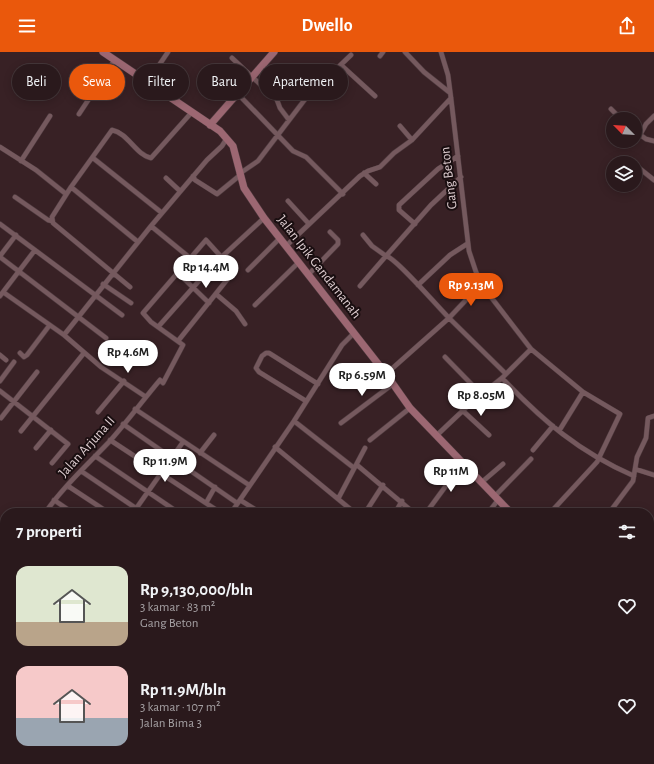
<!DOCTYPE html>
<html lang="id">
<meta charset="utf-8">
<style>
body{margin:0;font-family:"Alegreya Sans",sans-serif;background:#362629;color:#f1f3f6;height:100vh;display:flex;flex-direction:column;font-size:15px;white-space:nowrap}
*{box-sizing:border-box;margin:0}
p{font-size:13px;color:#a5a0a3}
.icon{flex:none;width:22px;height:22px;fill:none;stroke:currentColor;stroke-width:2;stroke-linecap:round;stroke-linejoin:round}
.map{position:relative;flex:1;overflow:hidden}
.sheet{position:absolute;left:0px;top:456px;width:654px;height:256px;display:flex;flex-direction:column;background:#2a191c;border-radius:16px 16px 0 0;box-shadow:0 2px 10px #0003,0 0 0 1px #46383b}
.sheet>*{flex:none}
.top-card{position:absolute;left:12px;top:12px;width:400px;height:36px;display:flex;gap:8px}
.needle{width:26px;rotate:294deg}
.fabs{position:absolute;left:606px;top:60px;display:grid;gap:8px}
.fabs a{display:grid;place-items:center;width:36px;height:36px;border-radius:50%;background:#2a191c;box-shadow:0 2px 10px #0003,0 0 0 1px #46383b;font-size:20px}
.price{position:absolute;translate:-50% -34px;padding:0 9px;border-radius:14px;background:#fff;color:#222;font-size:13px;line-height:26px;filter:drop-shadow(0 1px 2px #0008)}
.price::after{content:'';position:absolute;left:50%;top:24px;width:12px;height:9px;margin-left:-6px;background:inherit;clip-path:polygon(0 0,100% 0,50% 100%)}
.price.selected{background:#ea580c;color:#fff}
ul{padding:0;list-style:none}
li{display:flex;align-items:center;gap:12px;height:100px;padding:0 16px}
li span{display:grid;place-items:center;flex:none;width:112px;height:80px;border-radius:12px;color:#555}
li>.icon{margin-inline-start:auto}
span .icon{width:48px;height:48px;fill:#fffc;stroke-width:1}
li b{font-size:17px}
h2{display:flex;justify-content:space-between;align-items:center;height:48px;padding:0 16px;font-size:17px}
.tag{padding:0 14px;border-radius:18px;background:#2a191c;box-shadow:0 2px 10px #0003,0 0 0 1px #46383b;font-size:14px;line-height:36px}
.tag.selected{background:#ea580c;color:#fff}
header{display:flex;justify-content:space-between;align-items:center;height:52px;padding:0 16px;background:#ea580c;color:#fff;font-size:18px;font-weight:700}
.map>svg:first-child{display:block}
.lines{fill:none;stroke-linecap:round;stroke-linejoin:round}
.street-casing{stroke:#503c40;stroke-width:5.5}
.secondary-casing{stroke:#503c40;stroke-width:8}
.street{stroke:#75595e;stroke-width:4.5}
.secondary{stroke:#9c6772;stroke-width:7}
.rail-casing{stroke:#ab999c;stroke-width:3}
.rail{stroke:#190e10;stroke-width:1.5;stroke-dasharray:4.5;stroke-linecap:butt}
.labels{text-anchor:middle;dominant-baseline:central;stroke-width:4;stroke-linejoin:round;paint-order:stroke}
.street-label{font-size:14px;fill:#ddcccf;stroke:#190e10}
</style>
<header><svg class="icon" aria-label="menu" viewBox="0 0 24 24"><path d="M4 6h16M4 12h16M4 18h16"/></svg>Dwello<svg class="icon" aria-label="share" viewBox="0 0 24 24"><path d="M12 15V3M7 8l5-5 5 5M5 13v7h14v-7"/></svg></header>
<div class="map">
<svg width="654" height="712" viewBox="0 0 654 712">
<rect width="100%" height="100%" fill="#382125"/>
<g class="lines">
<defs>
<path id="street" d="M405,0L424,20L449,40
M380,4L383,0
M232,6L262,34L274,40L280,56L289,68
M341,13L375,44
M286,27L306,46
M147,31L168,0
M238,42L293,99L306,105L343,142
M611,57L621,67
M79,62L114,9
M400,74L412,88
M635,79L646,87L654,89
M640,83L646,72L654,64
M0,95L36,118L66,142
M93,106L162,161
M21,109L50,64
M639,116L654,128
M364,121L376,132
M239,122L258,109L306,46L351,3
M193,124L195,128L217,142L239,124
M166,126L180,139
M71,135L138,190
M15,145L48,168L52,169
M288,149L309,172
M0,172L122,263
M415,172L399,158V153L438,117L458,104
M151,174L190,206
M286,194L360,124L368,119L380,115L394,101L412,88L451,46
M0,204L16,183
M0,205L106,286
M248,218L280,186
M178,221L209,251
M308,223L338,192V188L330,180
M103,232L131,251
M481,232L449,266L506,322
M418,233L450,203L467,192
M360,234L386,204L372,194L363,183
M130,235L53,171L52,165L71,135L112,78C128,81 136,103 151,106L192,60
M3,240L64,283L101,315L146,345
M216,242L236,259L245,272
M0,244L35,198
M255,253L298,211
M158,275L214,212L264,166
M64,283L151,174L207,108L222,94L227,86
M531,297L583,340L620,362L597,410L550,461
M20,301L24,305L27,303L49,274
M0,303L6,308
M445,305L482,343
M386,322L449,266C439,256 395,205 386,204L431,153L461,125
M502,326C543,369 579,400 634,424
M0,329L14,310
M0,339L68,392L52,411
M306,349L259,320L256,316L262,304L266,301H269L318,332
M135,357L249,433
M462,358L489,383
M98,360L124,329
M1,366L37,320
M294,369L354,416
M341,371L393,332
M123,372L237,451
M21,379L84,301
M559,379L583,340
M436,384L472,350L502,326L531,297L484,236L476,220L469,199L451,46L448,23L441,0
M110,388L221,461
M370,388L410,356
M275,395L355,461
M36,396L51,378
M533,398L553,374
M200,401L214,383
M95,404L179,461
M357,413L414,461
M635,417L637,405L646,386L648,366L654,364
M81,419L143,461
M482,430L503,412
M68,434L109,461
M495,444L531,407
M338,447L365,396
M54,448L73,461
M240,448L261,461
M206,451L215,435
M45,461C63,435 87,413 109,390C127,370 143,348 160,328L163,331L183,293L151,270L143,261L206,188L234,219L178,289
M133,461L183,390
M231,461L294,369L342,293L354,281
M365,461L383,433
M395,461L402,449
M426,461L448,431L465,413
M488,461L498,448
M609,461L633,429L635,417L654,423
M0,546L5,537
M0,561L5,563
M0,568L5,571
M649,568L654,564
M0,587L5,579
M0,594L5,597
M649,626L654,621
M0,633L5,623
M0,642L5,645
M0,664L5,668
M0,687L5,681
M0,707L4,712
M113,707L120,711
M239,707L248,712
M284,707L298,712
M60,712L63,707
M84,712L87,707
M219,712L225,707
M646,712L647,707"/>
<path id="secondary" d="M103,0L220,79L233,94L244,136L264,166L386,322L410,356L511,461
M210,73L274,0
M589,712L590,707"/>
</defs>
<!-- street casing -->
<use href="#street" class="street-casing"/>
<!-- secondary casing -->
<use href="#secondary" class="secondary-casing"/>
<!-- street -->
<use href="#street" class="street"/>
<!-- secondary -->
<use href="#secondary" class="secondary"/>
<defs>
<path id="rail" d="M0,507L5,510
M447,707L452,712"/>
</defs>
<!-- rail casing -->
<use href="#rail" class="rail-casing"/>
<!-- rail -->
<use href="#rail" class="rail"/>
</g>
<g class="labels">
<!-- street labels -->
<g class="street-label">
<text transform="translate(449 126) rotate(-97)">Gang Beton</text>
<text transform="translate(319 215) rotate(52)">Jalan Ipik Gandamanah</text>
<text transform="translate(87 395) rotate(-48)">Jalan Arjuna II</text>
</g>
</g>
</svg>
<div class="fabs">
<a><svg class="needle" viewBox="-14 -14 28 28"><path d="M0-13l5 13h-10z" fill="#e53935"/><path d="M0 13l5-13h-10z" fill="#a5a0a3"/></svg></a>
<a><svg class="icon" aria-label="layers" viewBox="0 0 24 24"><path d="M12 4l9 5-9 5-9-5zM3 14l9 5 9-5"/></svg></a>
</div>
<b class="price" style="left:206px;top:237px">Rp 14.4M</b>
<b class="price selected" style="left:471px;top:255px">Rp 9.13M</b>
<b class="price" style="left:128px;top:322px">Rp 4.6M</b>
<b class="price" style="left:362px;top:345px">Rp 6.59M</b>
<b class="price" style="left:481px;top:365px">Rp 8.05M</b>
<b class="price" style="left:165px;top:431px">Rp 11.9M</b>
<b class="price" style="left:451px;top:441px">Rp 11M</b>
<div class="top-card">
<a class="tag">Beli</a>
<a class="tag selected">Sewa</a>
<a class="tag">Filter</a>
<a class="tag">Baru</a>
<a class="tag">Apartemen</a>
</div>
<section class="sheet">
<h2>7 properti<svg class="icon" aria-label="filters" viewBox="0 0 24 24"><path d="M4 7h16M4 17h16"/><circle cx="9" cy="7" r="2"/><circle cx="15" cy="17" r="2"/></svg></h2>
<ul>
<li><span style="background:linear-gradient(#dfe7d0 70%,#b9a48a 0)"><svg class="icon" aria-label="home" viewBox="0 0 24 24"><path d="M3 11l9-7 9 7M6 9v11h12V9"/></svg></span><div><b>Rp 9,130,000/bln</b><p>3 kamar · 83 m²</p><p>Gang Beton</p></div><svg class="icon" aria-label="heart" viewBox="0 0 24 24"><path d="M12 20l-8-8c-3-5 5-10 8-4 3-6 11-1 8 4z"/></svg></li>
<li><span style="background:linear-gradient(#f6c9c9 65%,#9aa5b1 0)"><svg class="icon" aria-label="home" viewBox="0 0 24 24"><path d="M3 11l9-7 9 7M6 9v11h12V9"/></svg></span><div><b>Rp 11.9M/bln</b><p>3 kamar · 107 m²</p><p>Jalan Bima 3</p></div><svg class="icon" aria-label="heart" viewBox="0 0 24 24"><path d="M12 20l-8-8c-3-5 5-10 8-4 3-6 11-1 8 4z"/></svg></li>
</ul>
</section>
</div>
